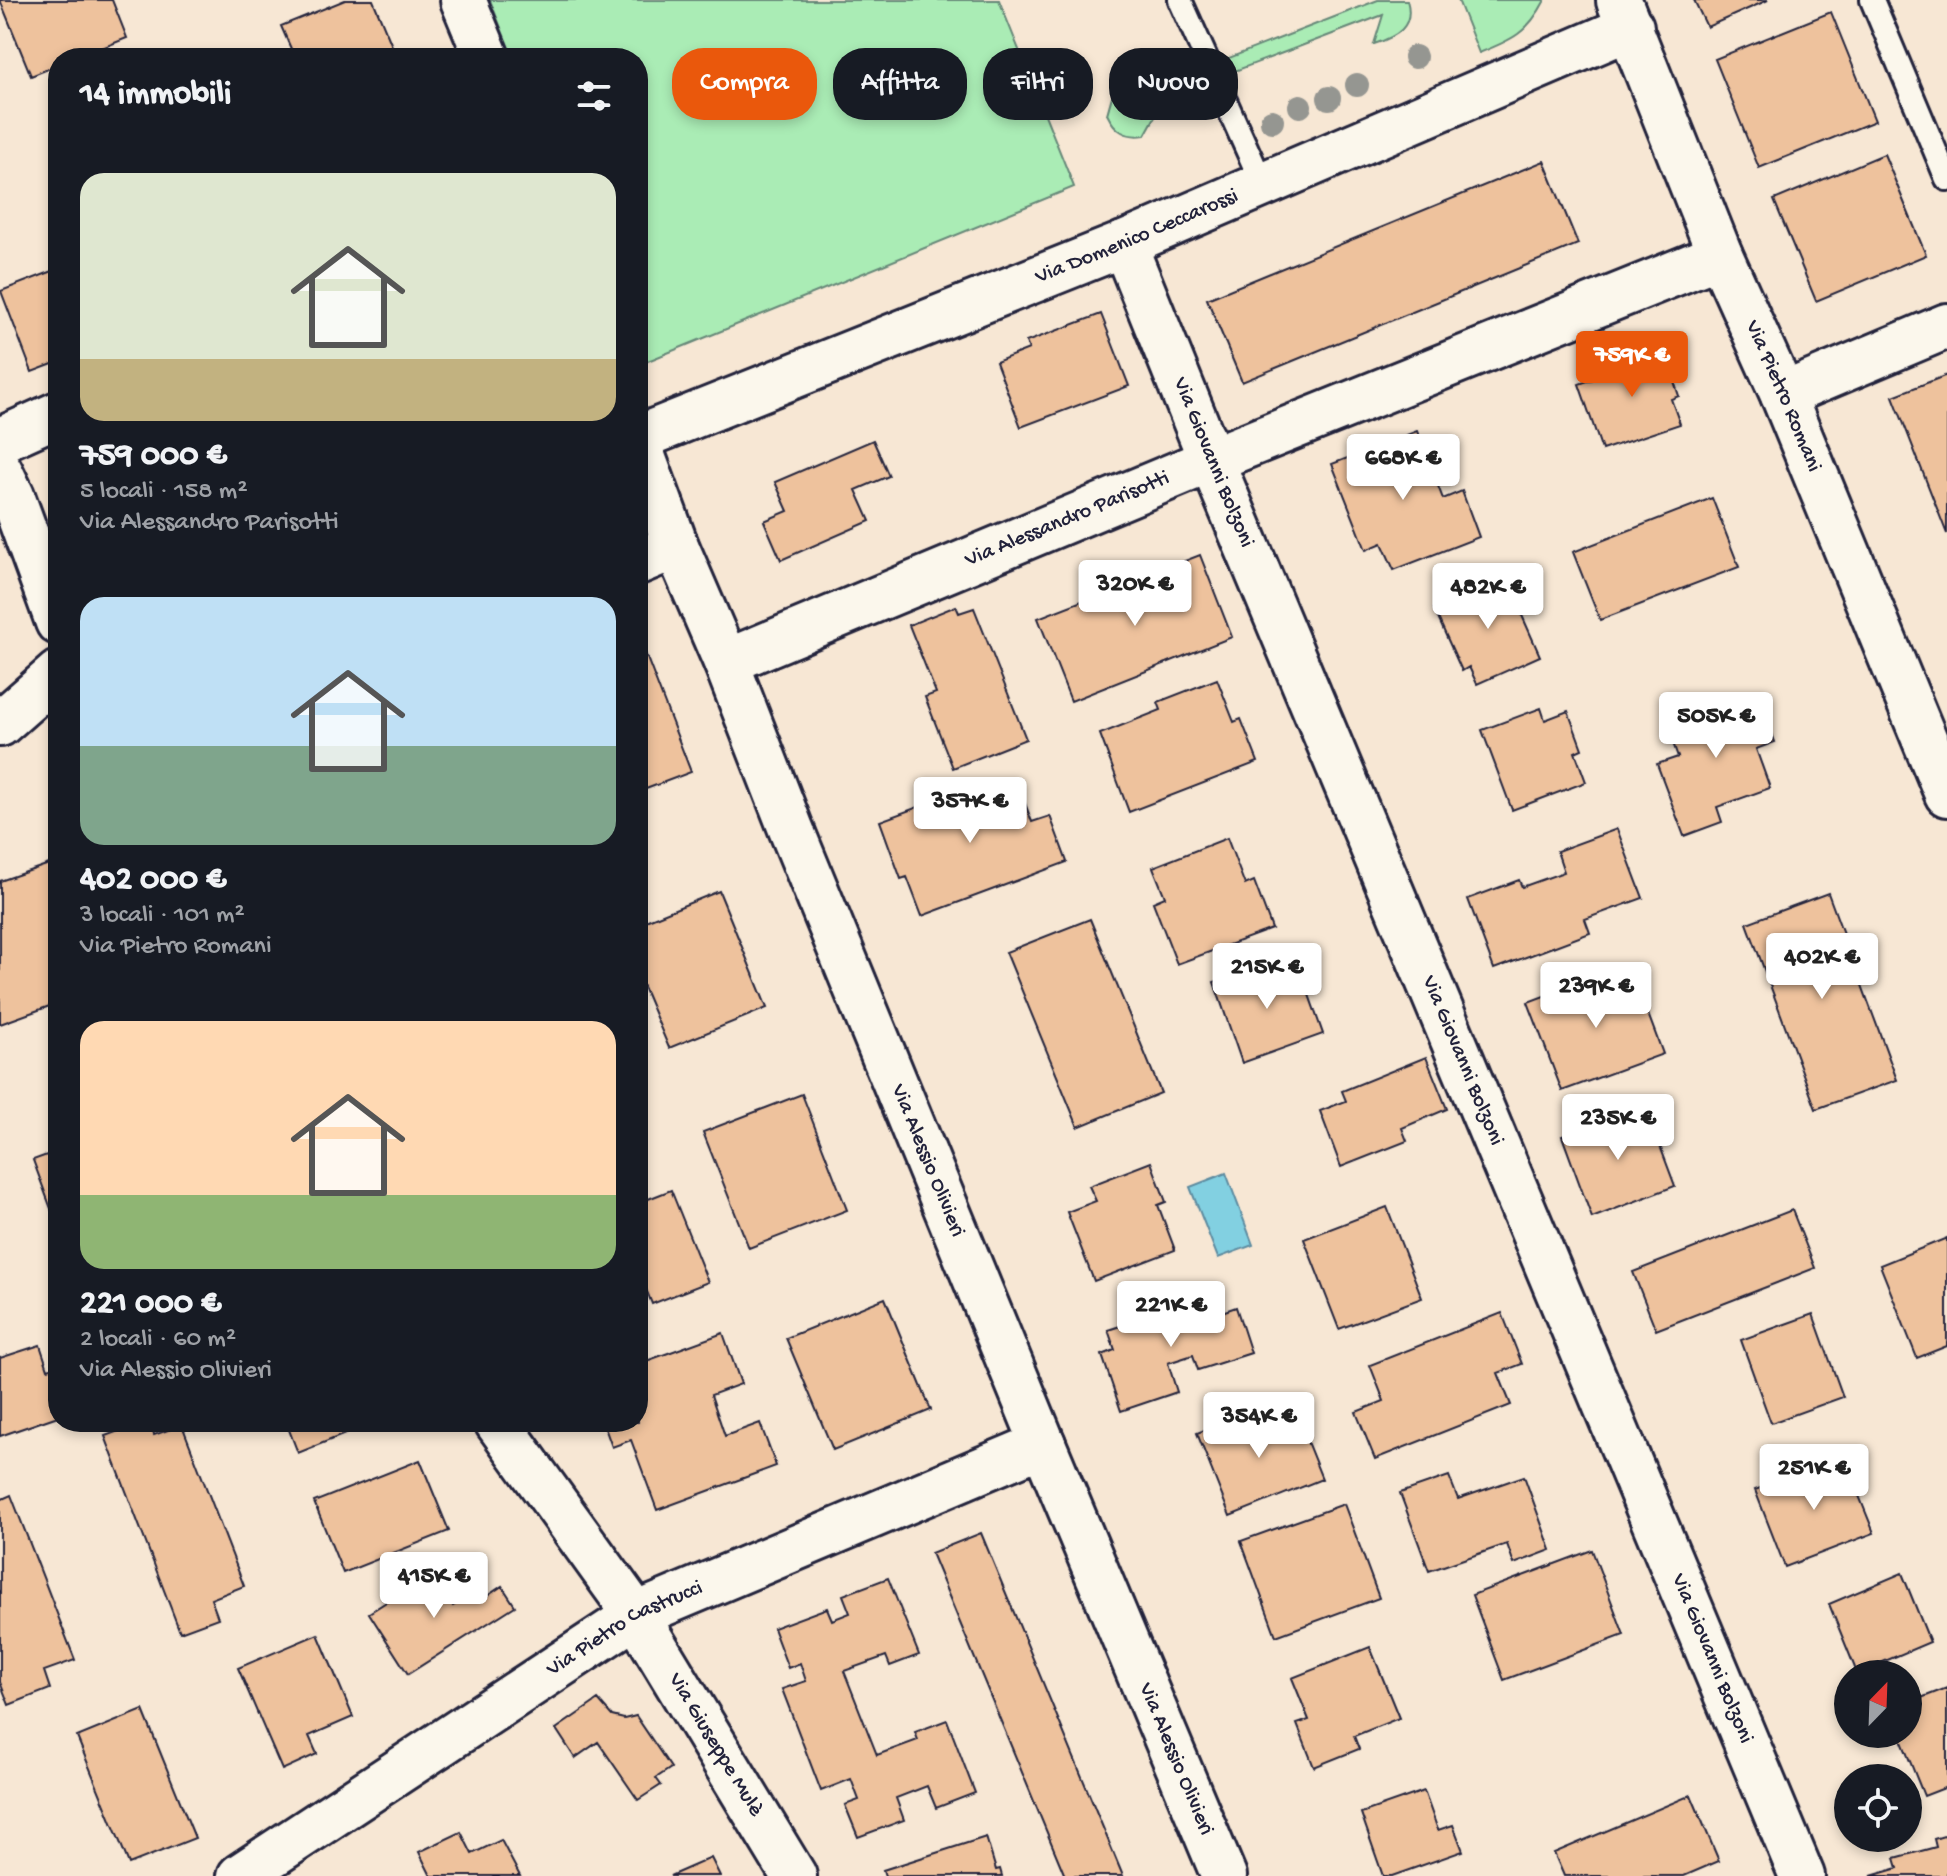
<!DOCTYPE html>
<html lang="it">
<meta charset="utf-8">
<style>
body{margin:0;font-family:"Gochi Hand",sans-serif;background:#20242c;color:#f1f3f6;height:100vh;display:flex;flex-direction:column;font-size:30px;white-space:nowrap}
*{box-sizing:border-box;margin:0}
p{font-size:26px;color:#9ea1a6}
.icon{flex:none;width:44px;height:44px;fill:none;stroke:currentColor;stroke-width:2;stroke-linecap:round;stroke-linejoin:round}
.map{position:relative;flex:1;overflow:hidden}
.details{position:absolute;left:48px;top:48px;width:600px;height:1384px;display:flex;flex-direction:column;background:#171b24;border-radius:32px;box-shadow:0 4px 12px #0003}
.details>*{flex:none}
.guide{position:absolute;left:672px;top:48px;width:760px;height:72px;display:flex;gap:16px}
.needle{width:52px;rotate:23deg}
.buttons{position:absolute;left:1834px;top:1660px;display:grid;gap:16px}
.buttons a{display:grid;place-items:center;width:88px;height:88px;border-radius:50%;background:#171b24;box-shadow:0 4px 12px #0003;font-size:40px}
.price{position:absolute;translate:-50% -68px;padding:0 18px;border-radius:8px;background:#fff;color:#222;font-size:26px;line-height:52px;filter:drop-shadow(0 2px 4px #0008)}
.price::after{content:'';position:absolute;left:50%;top:48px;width:24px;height:18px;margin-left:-12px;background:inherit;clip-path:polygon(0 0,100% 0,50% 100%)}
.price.on{background:#ea580c;color:#fff}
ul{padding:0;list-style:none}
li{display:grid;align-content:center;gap:16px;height:424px;padding:0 32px}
li span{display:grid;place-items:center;height:248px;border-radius:24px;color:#555}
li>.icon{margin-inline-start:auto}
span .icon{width:144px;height:144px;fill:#fffc;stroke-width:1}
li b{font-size:34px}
h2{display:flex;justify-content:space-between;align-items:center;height:96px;padding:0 32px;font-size:34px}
.pill{padding:0 28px;border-radius:32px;background:#171b24;box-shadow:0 4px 12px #0003;font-size:28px;line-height:72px}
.pill.on{background:#ea580c;color:#fff}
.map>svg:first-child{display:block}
.green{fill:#aaecb5;stroke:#668778;stroke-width:2}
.water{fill:#82d0e1;stroke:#5c8a9f;stroke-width:2}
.building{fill:#eec29d;stroke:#22223b;stroke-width:2}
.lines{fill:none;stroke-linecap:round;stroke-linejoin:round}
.lane-casing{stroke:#22223b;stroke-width:28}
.street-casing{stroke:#22223b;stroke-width:50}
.lane{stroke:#fbf7ec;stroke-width:22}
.street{stroke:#fbf7ec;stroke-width:44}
.tree{fill:#959691}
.labels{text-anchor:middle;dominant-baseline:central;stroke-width:6;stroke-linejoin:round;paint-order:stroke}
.street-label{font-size:22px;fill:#22223b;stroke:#fbf7ec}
</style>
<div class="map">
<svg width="1947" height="1876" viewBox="0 0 1947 1876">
<rect width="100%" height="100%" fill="#f7e7d4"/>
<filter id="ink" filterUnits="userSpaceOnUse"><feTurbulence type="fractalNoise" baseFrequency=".0125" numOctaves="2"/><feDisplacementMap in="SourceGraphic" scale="16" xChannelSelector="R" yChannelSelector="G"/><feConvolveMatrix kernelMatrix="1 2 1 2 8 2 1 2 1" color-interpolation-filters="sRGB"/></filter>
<g filter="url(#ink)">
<!-- green -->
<path class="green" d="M490,0H999L1074,187L638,365V58H513Z
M1378,0H1407C1415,27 1396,37 1374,44L1383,15L1166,97L1145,135C1126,138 1115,131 1107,114L1114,89L1123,85L1129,97Z
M1458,0H1545C1528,33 1512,40 1479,53Z"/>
<!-- water -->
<path class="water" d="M1226,1173L1253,1245L1218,1258L1190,1187Z"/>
<!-- building -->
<path class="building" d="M0,0H112L127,38L77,58H58V65L31,76Z
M345,0H373L397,58H295L281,26Z
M1694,0H1768L1707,27Z
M1831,12L1875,121L1759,168L1715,59Z
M1884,154L1926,255L1816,301L1774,200Z
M1544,161L1578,244L1242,382L1207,299Z
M58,269V362L32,372L1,291Z
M1101,314L1129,386L1021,427L996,362L1029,349L1026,342Z
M1662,346L1679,396L1671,399L1680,424L1602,450L1579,384L1616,371L1613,364Z
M1947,375V534L1893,396Z
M1417,431L1443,499L1462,491L1479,537L1394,570L1382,543L1366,550L1332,464Z
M873,440L889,476L856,490L870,521L781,560L764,521L788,511L775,482Z
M1712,498L1739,567L1600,620L1573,552Z
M1200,555L1232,637L1071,701L1038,618Z
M1505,577L1540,656L1477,684L1469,667L1462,671L1434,609Z
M956,606L959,613L974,608L1026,739L953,768L925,697L936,693L909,625Z
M642,645L691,772L638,792V646Z
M1217,679L1234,722L1241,719L1258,762L1129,812L1100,734L1161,710L1158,702Z
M1756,691L1775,742L1756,749L1770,788L1717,807L1722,822L1684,836L1657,764L1678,757L1666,723Z
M1541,708L1545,720L1568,711L1582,749L1575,752L1586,782L1512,810L1482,730Z
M1016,779L1032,822L1050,816L1067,862L922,916L907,877L901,879L880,821L967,789L969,796Z
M1617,829L1643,898L1585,919L1590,933L1494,969L1468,899L1519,880L1522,887L1564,872L1557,851Z
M1227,838L1245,885L1254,881L1272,929L1177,964L1153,902L1165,897L1153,867Z
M58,861V1003L0,1024V881Z
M719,891L767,1008L669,1048L638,975V924Z
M1828,893L1897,1080L1816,1109L1747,923Z
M1090,919L1161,1093L1078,1127L1006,952Z
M1274,961L1281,982L1302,975L1323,1034L1242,1063L1214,982Z
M1632,971L1663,1054L1562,1091L1528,1002L1560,990L1562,996Z
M1426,1057L1447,1109L1402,1128L1407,1141L1341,1167L1320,1111L1346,1101L1342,1091Z
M802,1094L847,1210L749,1248L703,1132Z
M1645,1106L1675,1186L1592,1218L1562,1136Z
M58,1151V1221L56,1222L33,1160Z
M1151,1162L1166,1202L1158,1205L1175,1250L1094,1281L1067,1212L1096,1201L1089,1186Z
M671,1190L708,1282L652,1304L638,1269V1203Z
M1387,1207L1422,1298L1339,1329L1304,1239Z
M1792,1210L1815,1268L1656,1330L1633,1272Z
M1947,1238V1346L1917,1358L1880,1265Z
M1216,1295L1222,1312L1236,1307L1251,1353L1198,1370L1193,1355L1168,1363L1177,1392L1121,1411L1102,1355L1115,1350L1108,1330Z
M885,1298L931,1410L833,1450L786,1338Z
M1502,1313L1522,1364L1498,1373L1511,1405L1375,1459L1356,1412L1384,1401L1370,1365Z
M1813,1314L1843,1397L1771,1423L1741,1340Z
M723,1333L741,1384L711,1395L725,1436L760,1423L776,1466L657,1510L631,1440L612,1447L603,1422H638V1364Z
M40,1345L48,1369L58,1366V1416L0,1436V1358Z
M1293,1407L1322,1479L1230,1516L1197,1433L1234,1418L1238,1428Z
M143,1422H150L154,1435L182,1425L244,1586L211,1599L218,1618L180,1632L105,1436Z
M286,1422H375L298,1453Z
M1843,1456L1874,1533L1785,1567L1755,1490Z
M420,1460L449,1531L343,1573L314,1502Z
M1449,1476L1458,1499L1524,1476L1551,1550L1514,1564L1507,1544L1429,1571L1400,1493Z
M11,1495L75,1660L44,1671L50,1689L9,1705L0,1682V1500Z
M1344,1504L1379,1598L1276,1636L1241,1541Z
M981,1533L1123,1876H1065L931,1553Z
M1592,1550L1624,1635L1504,1680L1472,1595Z
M432,1573L453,1606L482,1588L487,1596L502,1586L515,1606L408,1674L369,1613Z
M1902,1573L1930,1642L1857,1673L1829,1604Z
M888,1578L919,1655L890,1666L886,1656L844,1671L877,1755L918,1740L915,1732L947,1720L975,1793L936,1808L927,1786L896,1798L904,1820L858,1837L845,1805L859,1800L851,1779L821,1791L782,1689L806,1681L800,1663L788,1668L773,1628L827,1608L832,1620L850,1613L843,1595Z
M318,1634L353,1717L309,1736L317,1754L282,1770L238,1668Z
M1370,1647L1399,1718L1354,1736L1359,1749L1314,1767L1297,1724L1309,1720L1292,1678Z
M1947,1688V1787L1924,1796L1899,1734H1908V1703Z
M598,1700L612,1716L624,1719L636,1716L671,1768L656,1778L661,1785L638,1800L598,1742L575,1758L556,1729Z
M143,1710L195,1838L129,1864L77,1737Z
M1424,1791L1438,1830L1453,1825L1463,1851L1392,1876H1383L1361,1813Z
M1691,1795L1719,1861L1684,1876H1564L1554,1853Z
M461,1832L472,1854L501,1840L520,1876H431L419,1852Z
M1947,1835V1876H1871L1898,1868L1895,1858L1936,1847L1934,1839Z
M986,1837L996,1870L1000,1869L1002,1876H885L883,1870Z
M711,1858L720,1876H670Z"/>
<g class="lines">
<defs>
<path id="lane" d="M1180,0L1263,185
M1872,0L1947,179"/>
<g id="street">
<path d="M463,0L487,58"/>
<path id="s1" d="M1619,1L1720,255L1783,395L1947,794"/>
<path id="s2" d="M1124,244L1211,460L1802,1876"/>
<path d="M1783,395L1947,326"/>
<path id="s3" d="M638,438L1124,244L1631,27"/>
<path d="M0,440L58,414"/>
<path id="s4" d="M638,443L676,546L726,662L791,829L1043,1444L1224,1876"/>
<path d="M0,471L12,496L58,622"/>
<path d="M638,562L676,546"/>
<path id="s5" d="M726,662L1211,460L1720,255"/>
<path d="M0,724L58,673"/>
<path id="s6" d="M497,1422L636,1615L794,1876"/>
<path id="s7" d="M240,1876L636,1615L1043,1444"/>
</g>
</defs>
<!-- lane casing -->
<use href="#lane" class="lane-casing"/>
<!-- street casing -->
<use href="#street" class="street-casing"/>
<!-- lane -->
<use href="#lane" class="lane"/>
<!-- street -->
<use href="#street" class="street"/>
</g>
<!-- trees -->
<g class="tree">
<circle cx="1415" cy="57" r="12"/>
<circle cx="1357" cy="85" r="12"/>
<circle cx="1329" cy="98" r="12"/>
<circle cx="1300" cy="106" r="12"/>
<circle cx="1272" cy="121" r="12"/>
</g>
</g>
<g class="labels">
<!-- street labels -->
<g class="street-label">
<text stroke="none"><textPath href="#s3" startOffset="538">Via Domenico Ceccarossi</textPath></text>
<text stroke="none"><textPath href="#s1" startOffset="428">Via Pietro Romani</textPath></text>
<text stroke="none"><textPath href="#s2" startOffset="236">Via Giovanni Bolzoni</textPath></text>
<text stroke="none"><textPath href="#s5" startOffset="370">Via Alessandro Parisotti</textPath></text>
<text stroke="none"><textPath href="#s2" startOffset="884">Via Giovanni Bolzoni</textPath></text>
<text stroke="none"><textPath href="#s4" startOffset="774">Via Alessio Olivieri</textPath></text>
<text stroke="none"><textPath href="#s7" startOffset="458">Via Pietro Castrucci</textPath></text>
<text stroke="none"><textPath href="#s2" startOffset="1532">Via Giovanni Bolzoni</textPath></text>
<text stroke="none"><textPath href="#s6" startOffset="390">Via Giuseppe Mulè</textPath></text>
<text stroke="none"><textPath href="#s4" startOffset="1422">Via Alessio Olivieri</textPath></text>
</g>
</g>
</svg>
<div class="buttons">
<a><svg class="needle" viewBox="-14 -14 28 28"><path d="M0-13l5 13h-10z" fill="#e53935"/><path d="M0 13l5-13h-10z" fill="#9ea1a6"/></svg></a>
<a><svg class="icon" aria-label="locate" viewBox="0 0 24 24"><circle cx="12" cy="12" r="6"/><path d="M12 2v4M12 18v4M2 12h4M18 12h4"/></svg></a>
</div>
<b class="price on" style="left:1632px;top:399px">759K €</b>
<b class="price" style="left:1403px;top:502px">668K €</b>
<b class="price" style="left:1135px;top:628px">320K €</b>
<b class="price" style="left:1488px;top:631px">482K €</b>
<b class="price" style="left:1716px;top:760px">505K €</b>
<b class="price" style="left:970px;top:845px">357K €</b>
<b class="price" style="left:1822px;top:1001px">402K €</b>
<b class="price" style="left:1267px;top:1011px">215K €</b>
<b class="price" style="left:1596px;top:1030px">239K €</b>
<b class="price" style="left:1618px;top:1162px">235K €</b>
<b class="price" style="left:1171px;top:1349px">221K €</b>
<b class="price" style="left:1259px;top:1460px">354K €</b>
<b class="price" style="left:1814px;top:1512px">251K €</b>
<b class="price" style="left:434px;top:1620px">415K €</b>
<div class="guide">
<a class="pill on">Compra</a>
<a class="pill">Affitta</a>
<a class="pill">Filtri</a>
<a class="pill">Nuovo</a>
</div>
<section class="details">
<h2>14 immobili<svg class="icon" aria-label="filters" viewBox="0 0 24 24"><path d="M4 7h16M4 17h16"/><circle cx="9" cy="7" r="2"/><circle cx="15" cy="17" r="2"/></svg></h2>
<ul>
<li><span style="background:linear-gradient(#dfe7d0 75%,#c2b280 0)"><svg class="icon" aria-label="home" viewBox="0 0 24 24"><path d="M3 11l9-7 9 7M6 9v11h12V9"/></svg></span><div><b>759 000 €</b><p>5 locali · 158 m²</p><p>Via Alessandro Parisotti</p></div></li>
<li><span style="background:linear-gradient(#bfe0f5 60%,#7fa58c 0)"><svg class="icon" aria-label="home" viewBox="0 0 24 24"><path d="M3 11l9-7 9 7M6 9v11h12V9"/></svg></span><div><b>402 000 €</b><p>3 locali · 101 m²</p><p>Via Pietro Romani</p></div></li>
<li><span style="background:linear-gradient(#ffd9b3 70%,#8fb573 0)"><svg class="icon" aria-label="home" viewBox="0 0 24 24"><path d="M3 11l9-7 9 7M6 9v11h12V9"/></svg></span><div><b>221 000 €</b><p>2 locali · 60 m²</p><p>Via Alessio Olivieri</p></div></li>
</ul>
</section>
</div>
